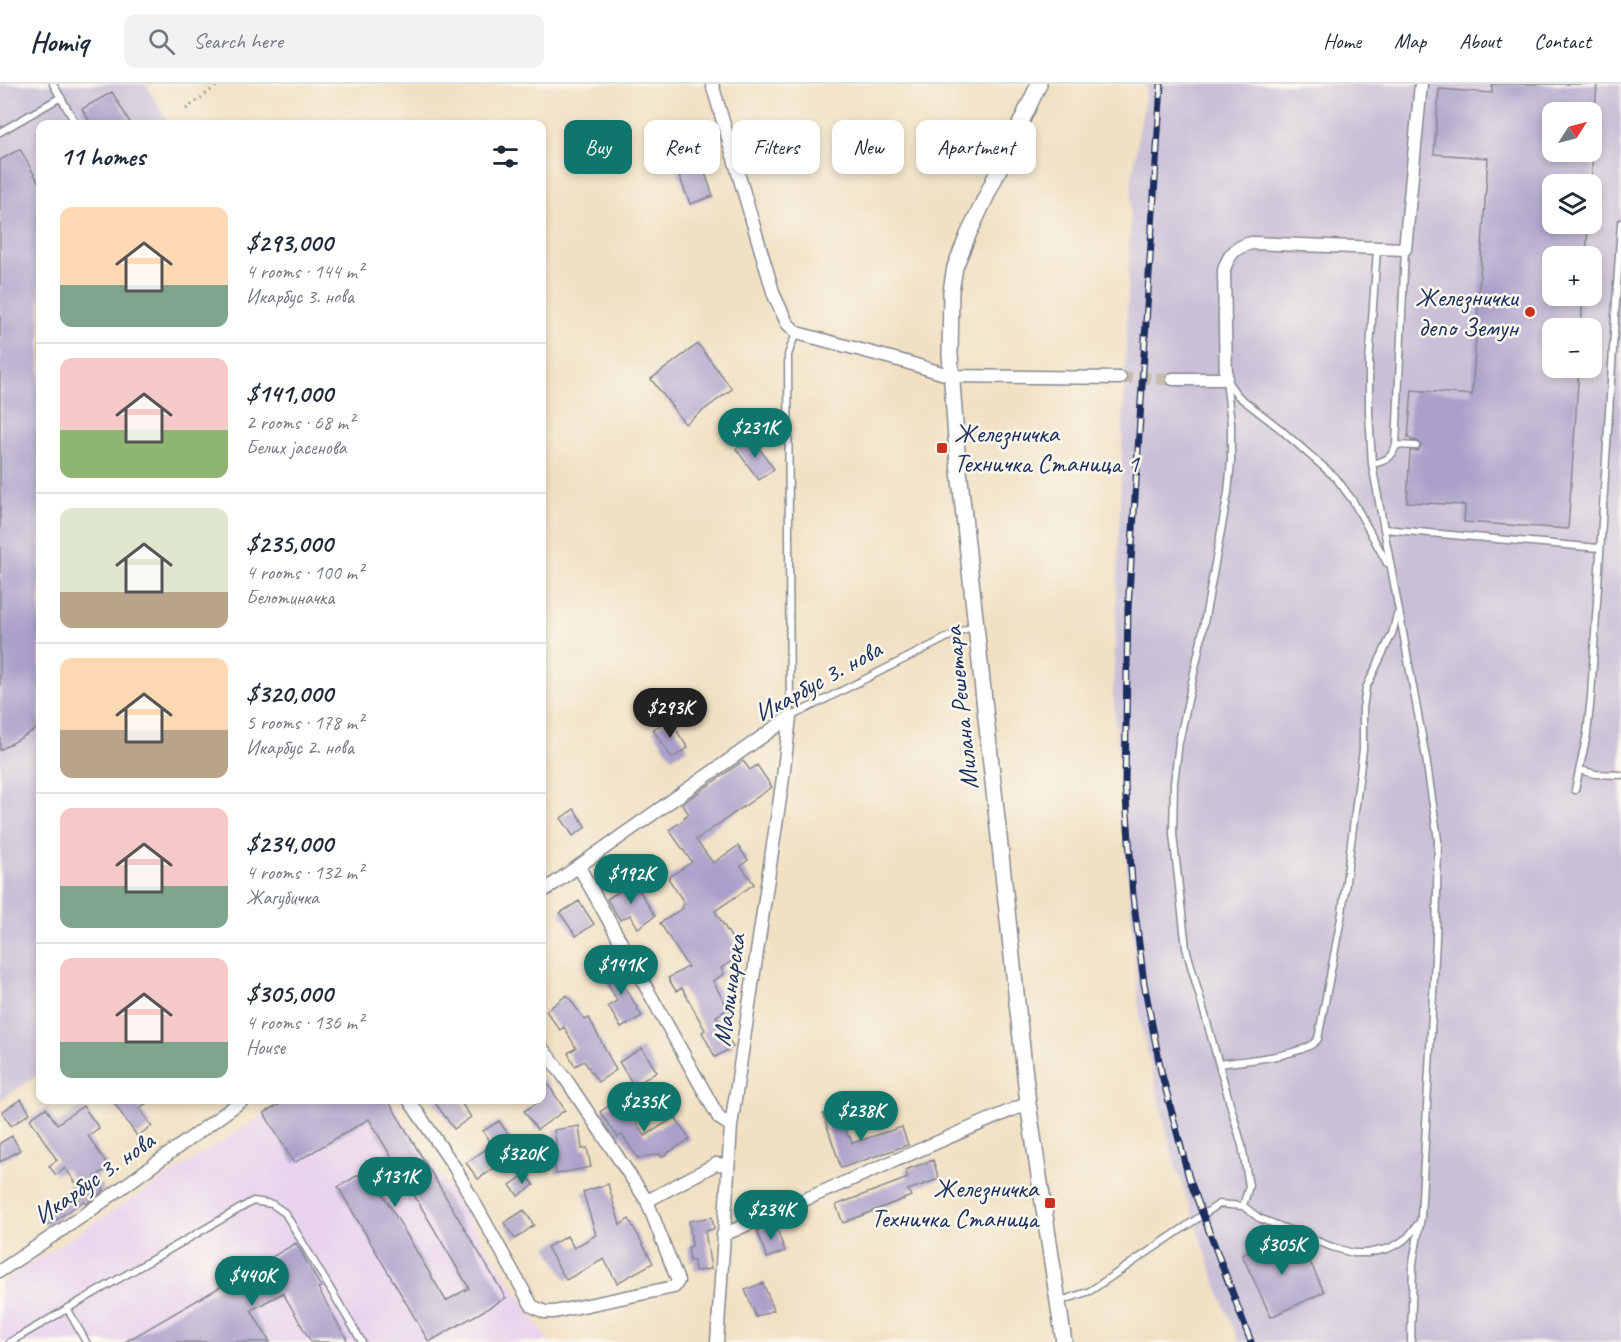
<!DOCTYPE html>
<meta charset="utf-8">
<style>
body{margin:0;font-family:Caveat,sans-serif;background:#f2f2f3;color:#1f2937;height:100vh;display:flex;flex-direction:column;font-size:22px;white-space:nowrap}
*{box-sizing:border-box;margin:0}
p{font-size:20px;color:#747a83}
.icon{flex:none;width:33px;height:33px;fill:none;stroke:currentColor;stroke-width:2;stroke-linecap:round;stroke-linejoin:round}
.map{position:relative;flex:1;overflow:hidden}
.drawer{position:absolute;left:36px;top:36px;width:510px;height:984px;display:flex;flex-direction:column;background:#fff;border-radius:12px;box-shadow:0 3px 9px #0003}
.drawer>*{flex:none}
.top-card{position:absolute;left:564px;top:36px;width:570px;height:54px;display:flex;gap:12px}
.needle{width:39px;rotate:54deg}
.tools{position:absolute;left:1542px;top:18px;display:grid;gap:12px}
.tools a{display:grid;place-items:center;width:60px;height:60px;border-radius:12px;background:#fff;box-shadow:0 3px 9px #0003;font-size:30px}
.price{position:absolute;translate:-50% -51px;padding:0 14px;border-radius:21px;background:#0f766e;color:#fff;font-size:20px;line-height:39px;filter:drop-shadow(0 2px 3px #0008)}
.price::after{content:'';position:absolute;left:50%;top:36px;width:18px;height:14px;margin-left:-9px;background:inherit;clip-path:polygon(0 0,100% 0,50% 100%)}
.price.selected{background:#222;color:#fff}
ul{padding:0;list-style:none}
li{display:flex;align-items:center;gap:18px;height:150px;padding:0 24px}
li+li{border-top:2px solid #e0e1e3}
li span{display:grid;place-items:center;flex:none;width:168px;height:120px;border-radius:12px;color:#555}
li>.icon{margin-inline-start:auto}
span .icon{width:72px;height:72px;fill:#fffc;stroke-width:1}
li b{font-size:26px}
h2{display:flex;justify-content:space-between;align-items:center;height:72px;padding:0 24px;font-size:26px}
.tag{padding:0 21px;border-radius:12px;background:#fff;box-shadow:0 3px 9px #0003;font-size:21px;line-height:54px}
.tag.selected{background:#0f766e;color:#fff}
header{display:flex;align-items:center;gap:36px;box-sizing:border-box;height:84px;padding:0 30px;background:#fff;border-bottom:2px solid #e0e1e3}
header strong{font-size:28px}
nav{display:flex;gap:33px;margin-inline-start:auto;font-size:21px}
.search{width:420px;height:54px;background:#f2f2f3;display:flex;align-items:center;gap:15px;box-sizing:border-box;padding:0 21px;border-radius:12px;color:#747a83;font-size:22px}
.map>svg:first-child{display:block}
.built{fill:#e8d2ee}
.industrial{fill:#c9bfd7;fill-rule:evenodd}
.building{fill:#aba0ca}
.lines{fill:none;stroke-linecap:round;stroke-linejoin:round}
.minor-tunnel{stroke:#c6bdaf;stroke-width:12;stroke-dasharray:12 6;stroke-linecap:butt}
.service-casing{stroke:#868890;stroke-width:9}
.minor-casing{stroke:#868890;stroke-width:15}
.tertiary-casing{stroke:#868890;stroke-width:18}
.path{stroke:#868890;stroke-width:3;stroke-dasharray:1.5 4.5;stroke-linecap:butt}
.service{stroke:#fff;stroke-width:6}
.minor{stroke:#fff;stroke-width:12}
.tertiary{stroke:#fff;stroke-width:15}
.rail-casing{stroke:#1b2f5e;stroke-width:7}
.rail{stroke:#fbf7ec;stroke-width:4.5;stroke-dasharray:14;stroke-linecap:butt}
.poi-dot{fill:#c8321e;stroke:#fbf7ec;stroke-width:2}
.labels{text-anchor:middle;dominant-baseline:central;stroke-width:5;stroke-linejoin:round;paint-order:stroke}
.poi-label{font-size:26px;fill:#1b2f5e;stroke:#fbf7ec;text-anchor:end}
.street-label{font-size:26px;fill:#1b2f5e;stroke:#fbf7ec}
</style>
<header>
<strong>Homiq</strong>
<div class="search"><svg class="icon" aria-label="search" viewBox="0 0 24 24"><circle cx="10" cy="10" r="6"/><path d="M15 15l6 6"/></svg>Search here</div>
<nav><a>Home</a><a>Map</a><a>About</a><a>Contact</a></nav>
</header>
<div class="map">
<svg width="1621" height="1258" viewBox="0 0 1621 1258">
<rect width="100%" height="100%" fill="#fbf7ec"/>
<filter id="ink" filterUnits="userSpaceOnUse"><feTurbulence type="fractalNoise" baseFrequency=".0167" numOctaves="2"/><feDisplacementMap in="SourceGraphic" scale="12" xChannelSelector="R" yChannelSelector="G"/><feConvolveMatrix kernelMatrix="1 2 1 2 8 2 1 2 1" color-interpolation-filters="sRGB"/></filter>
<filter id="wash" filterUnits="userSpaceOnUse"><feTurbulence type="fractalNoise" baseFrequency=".008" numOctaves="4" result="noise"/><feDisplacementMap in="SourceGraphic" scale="24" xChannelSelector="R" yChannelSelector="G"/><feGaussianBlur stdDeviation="1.35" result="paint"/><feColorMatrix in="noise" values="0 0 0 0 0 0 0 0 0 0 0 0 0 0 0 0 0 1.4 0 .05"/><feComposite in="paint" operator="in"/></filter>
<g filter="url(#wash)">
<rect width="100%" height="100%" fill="#f1e0c3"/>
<!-- built -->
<path class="built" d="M287,1016H391L549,1258H0V1199Z"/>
<!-- industrial -->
<path class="industrial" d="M0,0H146L169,40H40V990L0,1016Z
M1147,0H1621V1258H1239L1222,1216L1174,1077L1140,937L1113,611L1132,93ZM1552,28H1592V68H1552ZM1552,100H1592V140H1552ZM1552,172H1592V212H1552ZM1552,244H1592V284H1552Z"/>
<g id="blocks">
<!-- building -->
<path class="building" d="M1492,0H1597L1595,28H1552V68H1593L1591,100H1552V140H1588L1586,172H1552V212H1583L1581,244H1552V284H1579L1568,445L1464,438L1465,421L1407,418L1410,367H1418L1421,362L1418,357L1411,356V354H1408L1412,306L1472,311L1488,74L1434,70L1439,5L1492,9Z
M112,8L131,40H91L82,25Z
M20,65L40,101V643L0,666V76Z
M699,72L713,112L690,120L675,81Z
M698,260L732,305L685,340L651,295Z
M752,354L774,385L759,396L736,365Z
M669,635L688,664L672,674L653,646Z
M743,677L750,686L757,681L772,703L696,756L713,779L738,762L748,776L741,782L754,800L715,827L742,871L721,884L724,890L713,897L728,925L716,932L733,963L715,973L702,948L705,946L682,904L676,907L668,894L688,883L660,839L683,824L682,822L685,820L668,794L692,778L669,746L685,735L684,733L689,730L682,720Z
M574,725L586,743L573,752L561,734Z
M634,798L655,832L638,844L630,831L620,836L607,815Z
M579,817L594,840L576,852L560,829Z
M617,877L628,898L623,900L642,932L621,944L608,922L617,917L601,886Z
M567,911L585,936L589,934L616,986L598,998L584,977L575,982L568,969L576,964L564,943L560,946L546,927Z
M642,964L657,988L634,1002L619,978Z
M542,991L565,1026L537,1046L524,1027L542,1016Z
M21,1015L30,1029L11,1042L2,1028Z
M619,1015L645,1052L675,1033L690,1055L661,1073L660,1070L638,1074L622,1051L618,1053L600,1028Z
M112,1016H152L139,1024L152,1042L137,1052Z
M287,1016H388L506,1214L429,1258L338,1103L368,1085L446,1217L469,1204L369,1035L294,1079L264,1029Z
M433,1016H459L471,1033L454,1045Z
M83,1022L99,1044L88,1052L109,1083L95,1093L104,1106L86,1120L84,1117L47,1142L39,1130L79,1103L65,1084L56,1091L49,1082L57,1076L30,1035L46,1024L57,1040Z
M839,1025L848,1053L850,1052L852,1059L902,1043L908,1061L841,1084L823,1030Z
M499,1037L516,1061L497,1073L501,1080L478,1095L466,1079L492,1061L483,1047Z
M579,1042L582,1065L587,1064L591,1083L556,1090L553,1070L558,1069L554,1046Z
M12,1052L20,1066L0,1078V1059Z
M933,1076L939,1095L908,1106L911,1112L843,1139L836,1121L908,1094L905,1086Z
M526,1090L534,1101L518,1112L510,1101Z
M608,1100L620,1141L629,1135L653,1179L617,1199L604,1175L566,1196L547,1163L567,1152L574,1164L596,1151L583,1108Z
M524,1126L534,1141L515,1155L504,1139Z
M712,1133L714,1145L705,1147L711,1185L695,1187L694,1177H690L688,1163L692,1162L689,1137Z
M775,1140L785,1167L767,1174L757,1147Z
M1276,1155L1306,1169L1324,1208L1271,1233L1242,1171Z
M296,1159L321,1203L318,1204L348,1258H311L283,1209L251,1226L270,1258H125Z
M763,1199L774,1226L756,1233L745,1206Z"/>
</g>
</g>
<g filter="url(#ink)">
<use href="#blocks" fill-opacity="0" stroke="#868890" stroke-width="1.5"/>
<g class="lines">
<!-- minor-tunnel -->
<path class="minor-tunnel" d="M1120,294L1173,295"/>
<defs>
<path id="service" d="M53,0L76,40
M0,48L61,13
M1377,165L1369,279V328L1372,380L1426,674L1438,756L1436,855L1421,1133L1413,1179L1411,1258
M797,249L792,259L788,271L790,633L958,548L975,542
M1226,295L1231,340V377L1228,409L1200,561L1179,658L1174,699L1173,750L1186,864L1242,1062L1249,1102L1243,1122
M1226,296L1238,312L1279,344L1336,394L1353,417L1387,479
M1396,361L1416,362
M1372,380C1386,377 1392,374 1396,361L1405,165
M1384,445L1599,464
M1580,686L1595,690L1621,691
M1575,706L1587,650L1591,612L1621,139
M1219,980C1241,977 1306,972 1318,955L1342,829L1363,665V624L1366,604L1392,550L1397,531
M1058,1218L1090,1207L1219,1120L1243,1122L1259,1134L1332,1163L1353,1169H1367L1387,1165L1398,1160L1408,1153L1418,1140
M67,1224L86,1258
M10,1258L253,1117L272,1120L285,1129L362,1258"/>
<path id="minor" d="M712,0L774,211L787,239L797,249L906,278L951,292L1120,294
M1173,295H1226L1224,186C1228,171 1236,162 1252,159L1405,165L1421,0
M579,783L719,1034L731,1042
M542,808L790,633
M409,1016L455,1084L532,1222L545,1228H554L674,1203L678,1197L647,1117L563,991L542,964
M647,1117L716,1080L727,1081
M723,1151L1028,1019
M0,1187L87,1129L243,1016
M717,1258L731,1042L783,694L790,633"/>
<path id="tertiary" d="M1039,0L968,151L955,183L951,207L950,270L957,368L1028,1019L1064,1258"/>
</defs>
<!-- service casing -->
<use href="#service" class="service-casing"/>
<!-- minor casing -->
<use href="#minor" class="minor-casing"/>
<!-- tertiary casing -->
<use href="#tertiary" class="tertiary-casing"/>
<!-- path -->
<path class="path" d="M186,25L219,0"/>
<!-- service -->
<use href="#service" class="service"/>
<!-- minor -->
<use href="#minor" class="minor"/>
<!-- tertiary -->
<use href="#tertiary" class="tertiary"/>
<defs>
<path id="rail" d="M1161,0L1128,525L1125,700L1133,812L1144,899L1161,987L1189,1094L1251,1258"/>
</defs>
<!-- rail casing -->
<use href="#rail" class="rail-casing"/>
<!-- rail -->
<use href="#rail" class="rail"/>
</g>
</g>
<!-- markers -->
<g class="poi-dot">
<circle cx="1530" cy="228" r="6"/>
<rect x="936" y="358" width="12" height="12" rx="3"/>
<rect x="1044" y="1113" width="12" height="12" rx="3"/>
</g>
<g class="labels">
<!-- poi labels -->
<g class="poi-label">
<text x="1518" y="213">Железнички<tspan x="1518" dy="30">депо Земун</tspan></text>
<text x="954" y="349" text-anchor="start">Железничка<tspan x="954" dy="30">Техничка Станица 1</tspan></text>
<text x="1038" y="1104">Железничка<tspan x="1038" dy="30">Техничка Станица</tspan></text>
</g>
<!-- street labels -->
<g class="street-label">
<text transform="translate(818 597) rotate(-29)">Икарбус 3. нова</text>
<text transform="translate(961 624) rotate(-96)">Милана Решетара</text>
<text transform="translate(729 906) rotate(-82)">Малинарска</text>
<text transform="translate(94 1094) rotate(-35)">Икарбус 3. нова</text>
</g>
</g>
</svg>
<div class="tools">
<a><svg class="needle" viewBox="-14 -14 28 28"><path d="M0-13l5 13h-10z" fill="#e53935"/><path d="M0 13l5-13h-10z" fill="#747a83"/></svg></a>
<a><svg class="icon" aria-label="layers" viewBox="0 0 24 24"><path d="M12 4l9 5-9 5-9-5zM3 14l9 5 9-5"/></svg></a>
<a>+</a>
<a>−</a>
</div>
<b class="price" style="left:755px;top:375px">$231K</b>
<b class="price selected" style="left:670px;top:655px">$293K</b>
<b class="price" style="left:631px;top:821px">$192K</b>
<b class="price" style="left:621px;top:912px">$141K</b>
<b class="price" style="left:644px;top:1049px">$235K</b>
<b class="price" style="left:861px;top:1058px">$238K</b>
<b class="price" style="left:522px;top:1101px">$320K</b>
<b class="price" style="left:395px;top:1124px">$131K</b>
<b class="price" style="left:771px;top:1157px">$234K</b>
<b class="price" style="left:1282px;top:1192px">$305K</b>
<b class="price" style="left:252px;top:1223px">$440K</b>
<div class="top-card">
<a class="tag selected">Buy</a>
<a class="tag">Rent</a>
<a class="tag">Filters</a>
<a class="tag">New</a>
<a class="tag">Apartment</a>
</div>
<section class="drawer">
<h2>11 homes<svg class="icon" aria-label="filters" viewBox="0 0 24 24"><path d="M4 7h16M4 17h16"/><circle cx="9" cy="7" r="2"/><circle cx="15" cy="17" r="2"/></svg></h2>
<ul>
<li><span style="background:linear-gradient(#ffd9b3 65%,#7fa58c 0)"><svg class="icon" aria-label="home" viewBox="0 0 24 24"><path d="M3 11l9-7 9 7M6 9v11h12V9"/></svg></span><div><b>$293,000</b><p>4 rooms · 144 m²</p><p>Икарбус 3. нова</p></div></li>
<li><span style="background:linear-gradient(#f6c9c9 60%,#8fb573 0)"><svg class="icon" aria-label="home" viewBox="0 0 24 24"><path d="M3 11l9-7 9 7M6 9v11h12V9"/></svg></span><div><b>$141,000</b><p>2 rooms · 68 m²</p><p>Белих јасенова</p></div></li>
<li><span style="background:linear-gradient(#dfe7d0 70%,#b9a48a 0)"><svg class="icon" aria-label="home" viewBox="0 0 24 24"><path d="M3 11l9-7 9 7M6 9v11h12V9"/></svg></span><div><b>$235,000</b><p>4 rooms · 100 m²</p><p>Белотиначка</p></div></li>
<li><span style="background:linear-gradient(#ffd9b3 60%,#b9a48a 0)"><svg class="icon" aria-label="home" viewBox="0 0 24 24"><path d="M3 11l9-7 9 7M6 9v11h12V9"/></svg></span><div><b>$320,000</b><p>5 rooms · 178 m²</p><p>Икарбус 2. нова</p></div></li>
<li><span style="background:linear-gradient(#f6c9c9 65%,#7fa58c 0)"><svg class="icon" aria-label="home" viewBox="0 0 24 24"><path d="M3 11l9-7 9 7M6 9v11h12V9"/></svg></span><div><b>$234,000</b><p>4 rooms · 132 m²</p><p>Жагубичка</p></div></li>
<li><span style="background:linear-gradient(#f6c9c9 70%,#7fa58c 0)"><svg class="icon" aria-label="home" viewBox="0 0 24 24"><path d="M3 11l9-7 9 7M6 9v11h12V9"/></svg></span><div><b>$305,000</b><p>4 rooms · 136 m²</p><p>House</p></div></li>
</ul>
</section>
</div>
